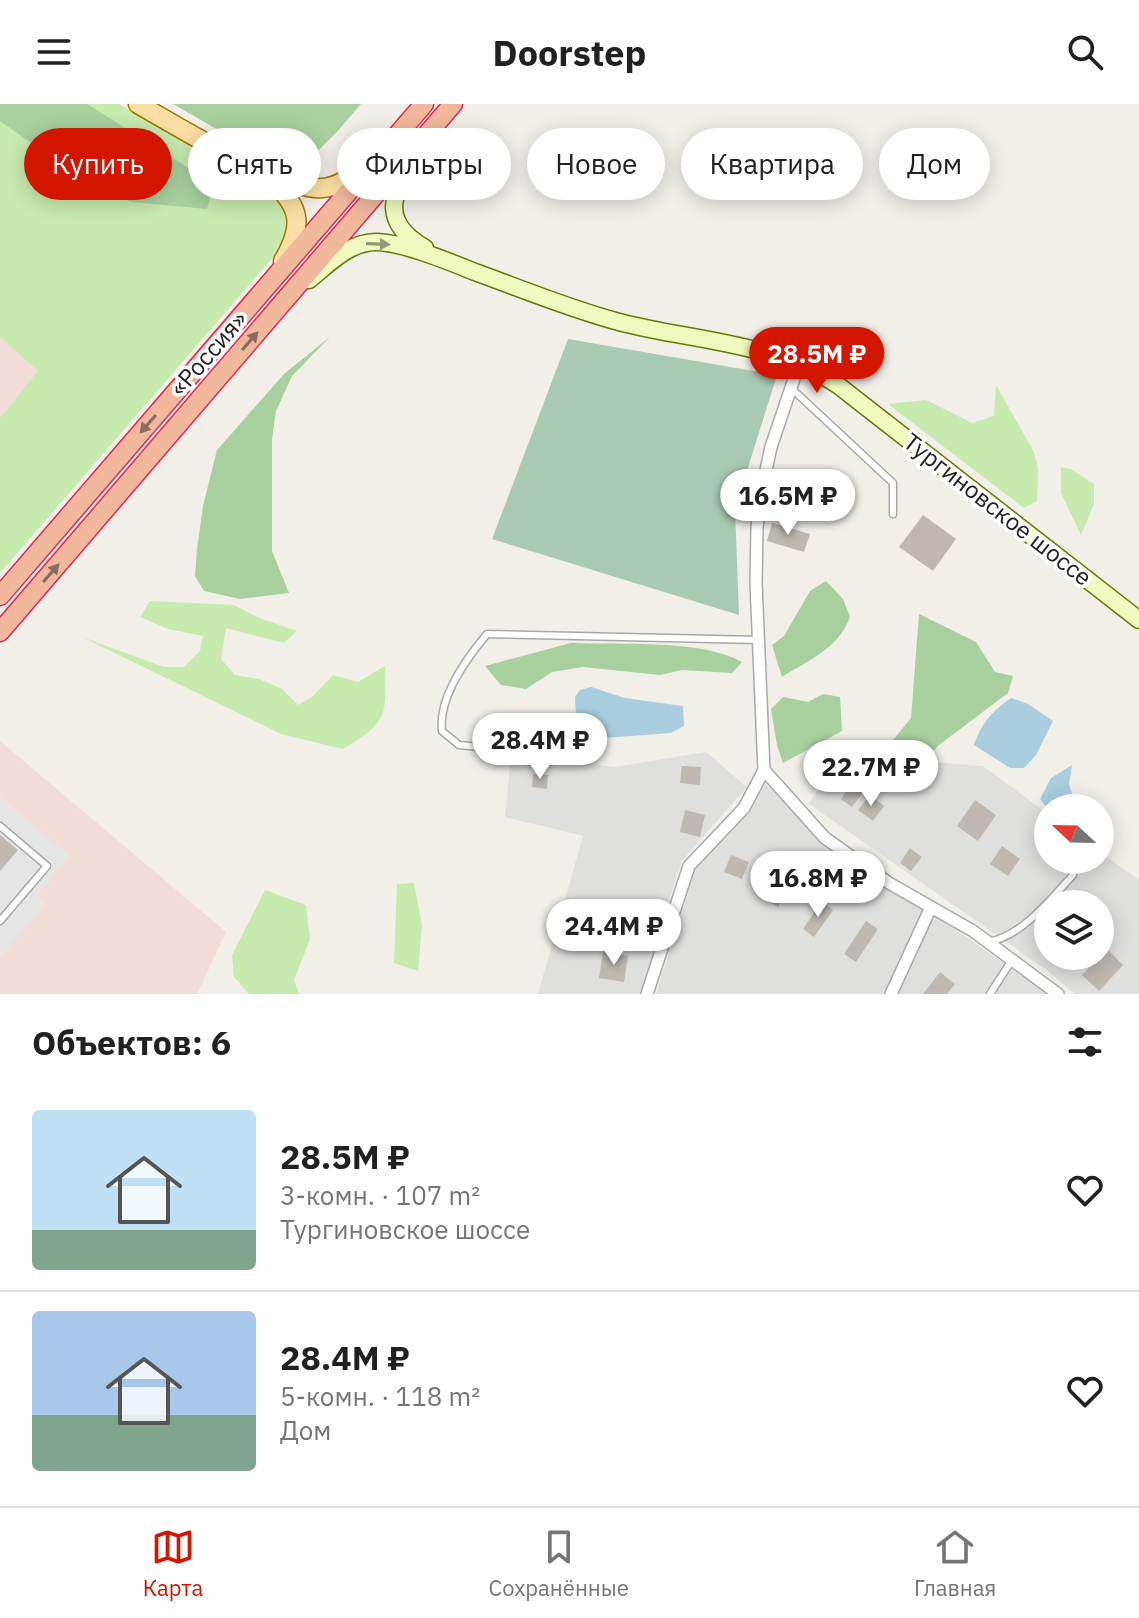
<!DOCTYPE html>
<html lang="ru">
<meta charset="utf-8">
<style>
body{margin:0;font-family:"IBM Plex Sans",sans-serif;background:#f2f2f2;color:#202124;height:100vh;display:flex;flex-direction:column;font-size:30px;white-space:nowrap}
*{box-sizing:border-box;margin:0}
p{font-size:26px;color:#757577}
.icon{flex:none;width:44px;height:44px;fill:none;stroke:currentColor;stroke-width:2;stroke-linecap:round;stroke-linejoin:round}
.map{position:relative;height:890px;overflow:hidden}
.sheet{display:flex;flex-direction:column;background:#fff;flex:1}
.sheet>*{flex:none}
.guide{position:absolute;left:24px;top:24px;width:1092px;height:72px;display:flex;gap:16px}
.needle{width:52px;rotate:292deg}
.tools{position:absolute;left:1034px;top:690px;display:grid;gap:16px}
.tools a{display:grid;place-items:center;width:80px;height:80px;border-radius:50%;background:#fff;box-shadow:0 4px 20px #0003;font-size:40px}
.price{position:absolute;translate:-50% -68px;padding:0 18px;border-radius:28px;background:#fff;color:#222;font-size:26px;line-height:52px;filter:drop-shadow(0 2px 4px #0008)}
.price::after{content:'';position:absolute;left:50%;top:48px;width:24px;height:18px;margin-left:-12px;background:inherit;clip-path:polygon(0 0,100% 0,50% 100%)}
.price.active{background:#d21601;color:#fff}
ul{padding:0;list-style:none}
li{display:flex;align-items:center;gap:24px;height:200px;padding:0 32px}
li+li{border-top:2px solid #e0e0e0}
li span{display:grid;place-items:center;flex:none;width:224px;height:160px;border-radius:8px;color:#555}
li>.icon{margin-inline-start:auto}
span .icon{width:96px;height:96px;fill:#fffc;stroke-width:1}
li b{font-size:34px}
h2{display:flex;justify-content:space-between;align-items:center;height:96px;padding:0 32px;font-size:34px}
.tag{padding:0 28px;border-radius:36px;background:#fff;box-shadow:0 4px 20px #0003;font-size:28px;line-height:72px}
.tag.active{background:#d21601;color:#fff}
header{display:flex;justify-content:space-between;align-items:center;height:104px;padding:0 32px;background:#fff;font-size:36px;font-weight:700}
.tab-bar{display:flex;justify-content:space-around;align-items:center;height:112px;border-top:2px solid #e0e0e0;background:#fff;font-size:22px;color:#757577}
.tab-bar a{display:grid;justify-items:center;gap:4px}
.tab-bar .active{color:#d21601}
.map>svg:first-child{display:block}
.residential{fill:#dfdfde;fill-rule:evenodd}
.commercial{fill:#f2dcd8}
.grass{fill:#c7eaaf}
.forest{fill:#a7d09e}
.cemetery{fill:#a9cab2}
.parking{fill:#e5e5e5}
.water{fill:#a9cdde}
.building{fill:#beb8b1}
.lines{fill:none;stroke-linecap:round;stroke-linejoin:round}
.service-casing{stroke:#a8a8a8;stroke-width:9}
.minor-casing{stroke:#a8a8a8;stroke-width:14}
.secondary-casing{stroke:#637b06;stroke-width:19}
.primary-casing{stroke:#9e7901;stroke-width:21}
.trunk-casing{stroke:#db2a55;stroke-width:21}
.service{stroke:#fff;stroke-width:6}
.minor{stroke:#fff;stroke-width:11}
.secondary{stroke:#f1fabe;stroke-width:16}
.primary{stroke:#fbdea3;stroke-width:18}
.trunk{stroke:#f1b89e;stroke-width:18}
.oneway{fill:#939877}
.oneway2{fill:#896c60}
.labels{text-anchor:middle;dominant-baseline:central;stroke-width:7;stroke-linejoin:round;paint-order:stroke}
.street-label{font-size:24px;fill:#212121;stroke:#fff}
</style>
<header><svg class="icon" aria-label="menu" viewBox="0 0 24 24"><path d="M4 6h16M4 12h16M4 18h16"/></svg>Doorstep<svg class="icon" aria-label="search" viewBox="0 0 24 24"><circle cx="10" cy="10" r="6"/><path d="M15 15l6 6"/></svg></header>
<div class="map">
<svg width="1139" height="890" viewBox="0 0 1139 890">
<rect width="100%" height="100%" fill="#f2efe8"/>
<!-- residential -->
<path class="residential" d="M706,648L747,683L681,758L641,890H538L583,732L505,713L511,649L614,663Z
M840,651L983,662L1048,710V756H1100V748L1139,776V890H1075L1048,867L809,700ZM1048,800H1100V852H1048Z
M766,679L824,739L923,806L885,890H656L695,766L750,708Z
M934,811L1049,890H898Z"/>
<!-- commercial -->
<path class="commercial" d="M0,233L39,267L0,314Z
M0,637L226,828L197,890H0Z"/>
<!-- grass -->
<path class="grass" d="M0,0H119L275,89L289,111L286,136L269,158L0,469V314L38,267L0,233Z
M996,281L1034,348L1038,364L1037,397L1024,404L888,300L926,296L972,319L994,312Z
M1061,363L1071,365L1094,380V400L1081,431L1061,389Z
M150,497L234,501L257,513L297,527L284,539L226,524L221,555L235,571L259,575L282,585L298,601L312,593L333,571L358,578L385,562C386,613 388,618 343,645L281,630L82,533L164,563H184L200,547L203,532L168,525L140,513Z
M414,779L422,821L418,867L394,859L397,780Z
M265,786L306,801L310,835L294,876L299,890H249L234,873L232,851Z"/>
<!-- forest -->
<path class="forest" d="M0,0H87L214,80L207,105L131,98L92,82L0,17Z
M173,0H361L335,30L300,64L265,53Z
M330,233L292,272L276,307L272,335V447L289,489L240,495L204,487L195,472L197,445L203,402L217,346L285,269Z
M826,477L843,495L850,513C839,544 809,556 782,573L772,541L784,532L810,487Z
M919,510L976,538L995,568L1013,572L1008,589L939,641L910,670L884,680L870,657L885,646L911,614Z
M571,539C619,541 702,535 742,558L732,569L682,566L660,571L583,563L552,568L526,585L501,581L485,562Z
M823,590L840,593L842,627L783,659L777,641L771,605L783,593L808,598Z"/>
<!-- cemetery -->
<path class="cemetery" d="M568,235L777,271L735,405L739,511L492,435Z"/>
<!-- parking -->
<path class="parking" d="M0,692L70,752L37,792L46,800L0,854Z"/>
<!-- water -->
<path class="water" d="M591,583L625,594L683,602L684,622L671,629L577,636L575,593L580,586Z
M1011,594L1028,600L1053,617L1036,651L1024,664H1010L974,641C982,619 991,608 1011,594Z
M1072,661L1069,680L1075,699L1070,704L1048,705L1040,695L1051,674Z"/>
<!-- building -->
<path class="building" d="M923,411L956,435L933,467L899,443Z
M772,419L810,430L804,448L767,437Z
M682,662L701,663L700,681L680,679Z
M533,670L548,671L547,685L532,683Z
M851,680L863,688L852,703L841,695Z
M870,691L884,702L873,717L858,706Z
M975,696L996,711L978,737L957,722Z
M685,706L705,711L700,733L680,728Z
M0,731L18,746L0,767Z
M1002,742L1020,755L1008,772L990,760Z
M910,744L922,753L911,767L900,759Z
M731,751L749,758L742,775L724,768Z
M782,770L793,777L778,803L766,796Z
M642,797L662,802L657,821L638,816Z
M821,798L833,806L814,833L803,825Z
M866,817L878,825L856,858L844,850Z
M1107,845L1123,861L1099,887L1082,871Z
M603,848L628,852L624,878L599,874Z
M940,868L955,880L947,890H923Z"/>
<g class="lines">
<defs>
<path id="service" d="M791,284L893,379V410
M511,646L459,641L442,627C438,593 466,555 487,530L759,536
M0,722L47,762L0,817
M988,838C1021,833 1051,795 1073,771
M990,890L1012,856"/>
<path id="minor" d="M799,260L771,343L761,389L757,424L756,479L764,666L825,734L889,779L973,827L1058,890
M647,890L689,762L744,704L764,666
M891,890L931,803"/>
<path id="secondary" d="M412,57C390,93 382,119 425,144
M309,176C329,160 349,138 376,138C402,138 450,158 475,168C522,185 570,205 619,218C691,237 776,238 839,282L1139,516"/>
<path id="primary" d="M138,0C175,21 284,88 322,84C339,83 352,72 365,62
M271,75C301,104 304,121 283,157"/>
<path id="trunk" d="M0,492L424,0
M0,528L453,0"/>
</defs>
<!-- service casing -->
<use href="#service" class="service-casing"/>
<!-- minor casing -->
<use href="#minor" class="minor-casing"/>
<!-- secondary casing -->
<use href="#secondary" class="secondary-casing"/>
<!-- primary casing -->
<use href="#primary" class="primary-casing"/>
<!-- trunk casing -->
<use href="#trunk" class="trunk-casing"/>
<!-- service -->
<use href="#service" class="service"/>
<!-- minor -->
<use href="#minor" class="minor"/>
<!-- secondary -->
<use href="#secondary" class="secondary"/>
<!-- primary -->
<use href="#primary" class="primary"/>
<!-- trunk -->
<use href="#trunk" class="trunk"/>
</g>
<!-- one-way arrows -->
<defs><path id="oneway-solid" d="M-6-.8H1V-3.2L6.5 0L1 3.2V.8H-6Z" transform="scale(2)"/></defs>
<use class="oneway" href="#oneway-solid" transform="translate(378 140) rotate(2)"/>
<g class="oneway2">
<use href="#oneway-solid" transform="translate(250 237) rotate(-49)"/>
<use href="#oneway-solid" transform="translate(148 320) rotate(131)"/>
<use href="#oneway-solid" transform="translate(51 469) rotate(-49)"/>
</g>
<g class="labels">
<!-- street labels -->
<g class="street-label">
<text transform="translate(208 249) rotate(-49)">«Россия»</text>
<text transform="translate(998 405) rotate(38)">Тургиновское шоссе</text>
</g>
</g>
</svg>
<div class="tools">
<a><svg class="needle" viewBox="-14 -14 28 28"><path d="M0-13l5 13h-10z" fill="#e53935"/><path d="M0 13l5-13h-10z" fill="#757577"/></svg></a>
<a><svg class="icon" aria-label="layers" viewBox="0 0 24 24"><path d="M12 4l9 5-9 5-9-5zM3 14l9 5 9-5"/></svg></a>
</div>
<b class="price active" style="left:817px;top:291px">28.5M ₽</b>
<b class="price" style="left:788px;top:433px">16.5M ₽</b>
<b class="price" style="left:540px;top:677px">28.4M ₽</b>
<b class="price" style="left:871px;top:704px">22.7M ₽</b>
<b class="price" style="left:818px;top:815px">16.8M ₽</b>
<b class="price" style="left:614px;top:863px">24.4M ₽</b>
<div class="guide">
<a class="tag active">Купить</a>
<a class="tag">Снять</a>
<a class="tag">Фильтры</a>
<a class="tag">Новое</a>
<a class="tag">Квартира</a>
<a class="tag">Дом</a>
</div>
</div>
<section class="sheet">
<h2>Объектов: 6<svg class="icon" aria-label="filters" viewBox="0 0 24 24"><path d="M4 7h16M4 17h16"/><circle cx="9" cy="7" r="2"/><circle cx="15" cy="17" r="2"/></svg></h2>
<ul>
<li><span style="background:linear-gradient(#bfe0f5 75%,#7fa58c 0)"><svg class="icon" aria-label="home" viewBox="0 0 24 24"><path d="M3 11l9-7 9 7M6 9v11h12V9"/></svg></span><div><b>28.5M ₽</b><p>3-комн. · 107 m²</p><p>Тургиновское шоссе</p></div><svg class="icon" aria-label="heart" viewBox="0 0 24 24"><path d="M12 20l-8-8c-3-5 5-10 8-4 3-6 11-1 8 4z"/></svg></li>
<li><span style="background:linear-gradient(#a9c7e8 65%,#7fa58c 0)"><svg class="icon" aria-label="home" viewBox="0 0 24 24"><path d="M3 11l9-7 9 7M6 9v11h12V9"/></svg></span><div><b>28.4M ₽</b><p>5-комн. · 118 m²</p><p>Дом</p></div><svg class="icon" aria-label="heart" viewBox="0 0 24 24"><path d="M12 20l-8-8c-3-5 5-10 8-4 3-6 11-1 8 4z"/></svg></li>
</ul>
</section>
<nav class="tab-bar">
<a class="active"><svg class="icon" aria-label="map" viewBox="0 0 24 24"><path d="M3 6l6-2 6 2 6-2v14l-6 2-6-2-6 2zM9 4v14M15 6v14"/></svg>Карта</a>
<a><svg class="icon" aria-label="saved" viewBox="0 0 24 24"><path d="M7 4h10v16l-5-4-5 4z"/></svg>Сохранённые</a>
<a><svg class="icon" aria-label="home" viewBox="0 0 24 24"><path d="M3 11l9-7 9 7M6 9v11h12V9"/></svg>Главная</a>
</nav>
